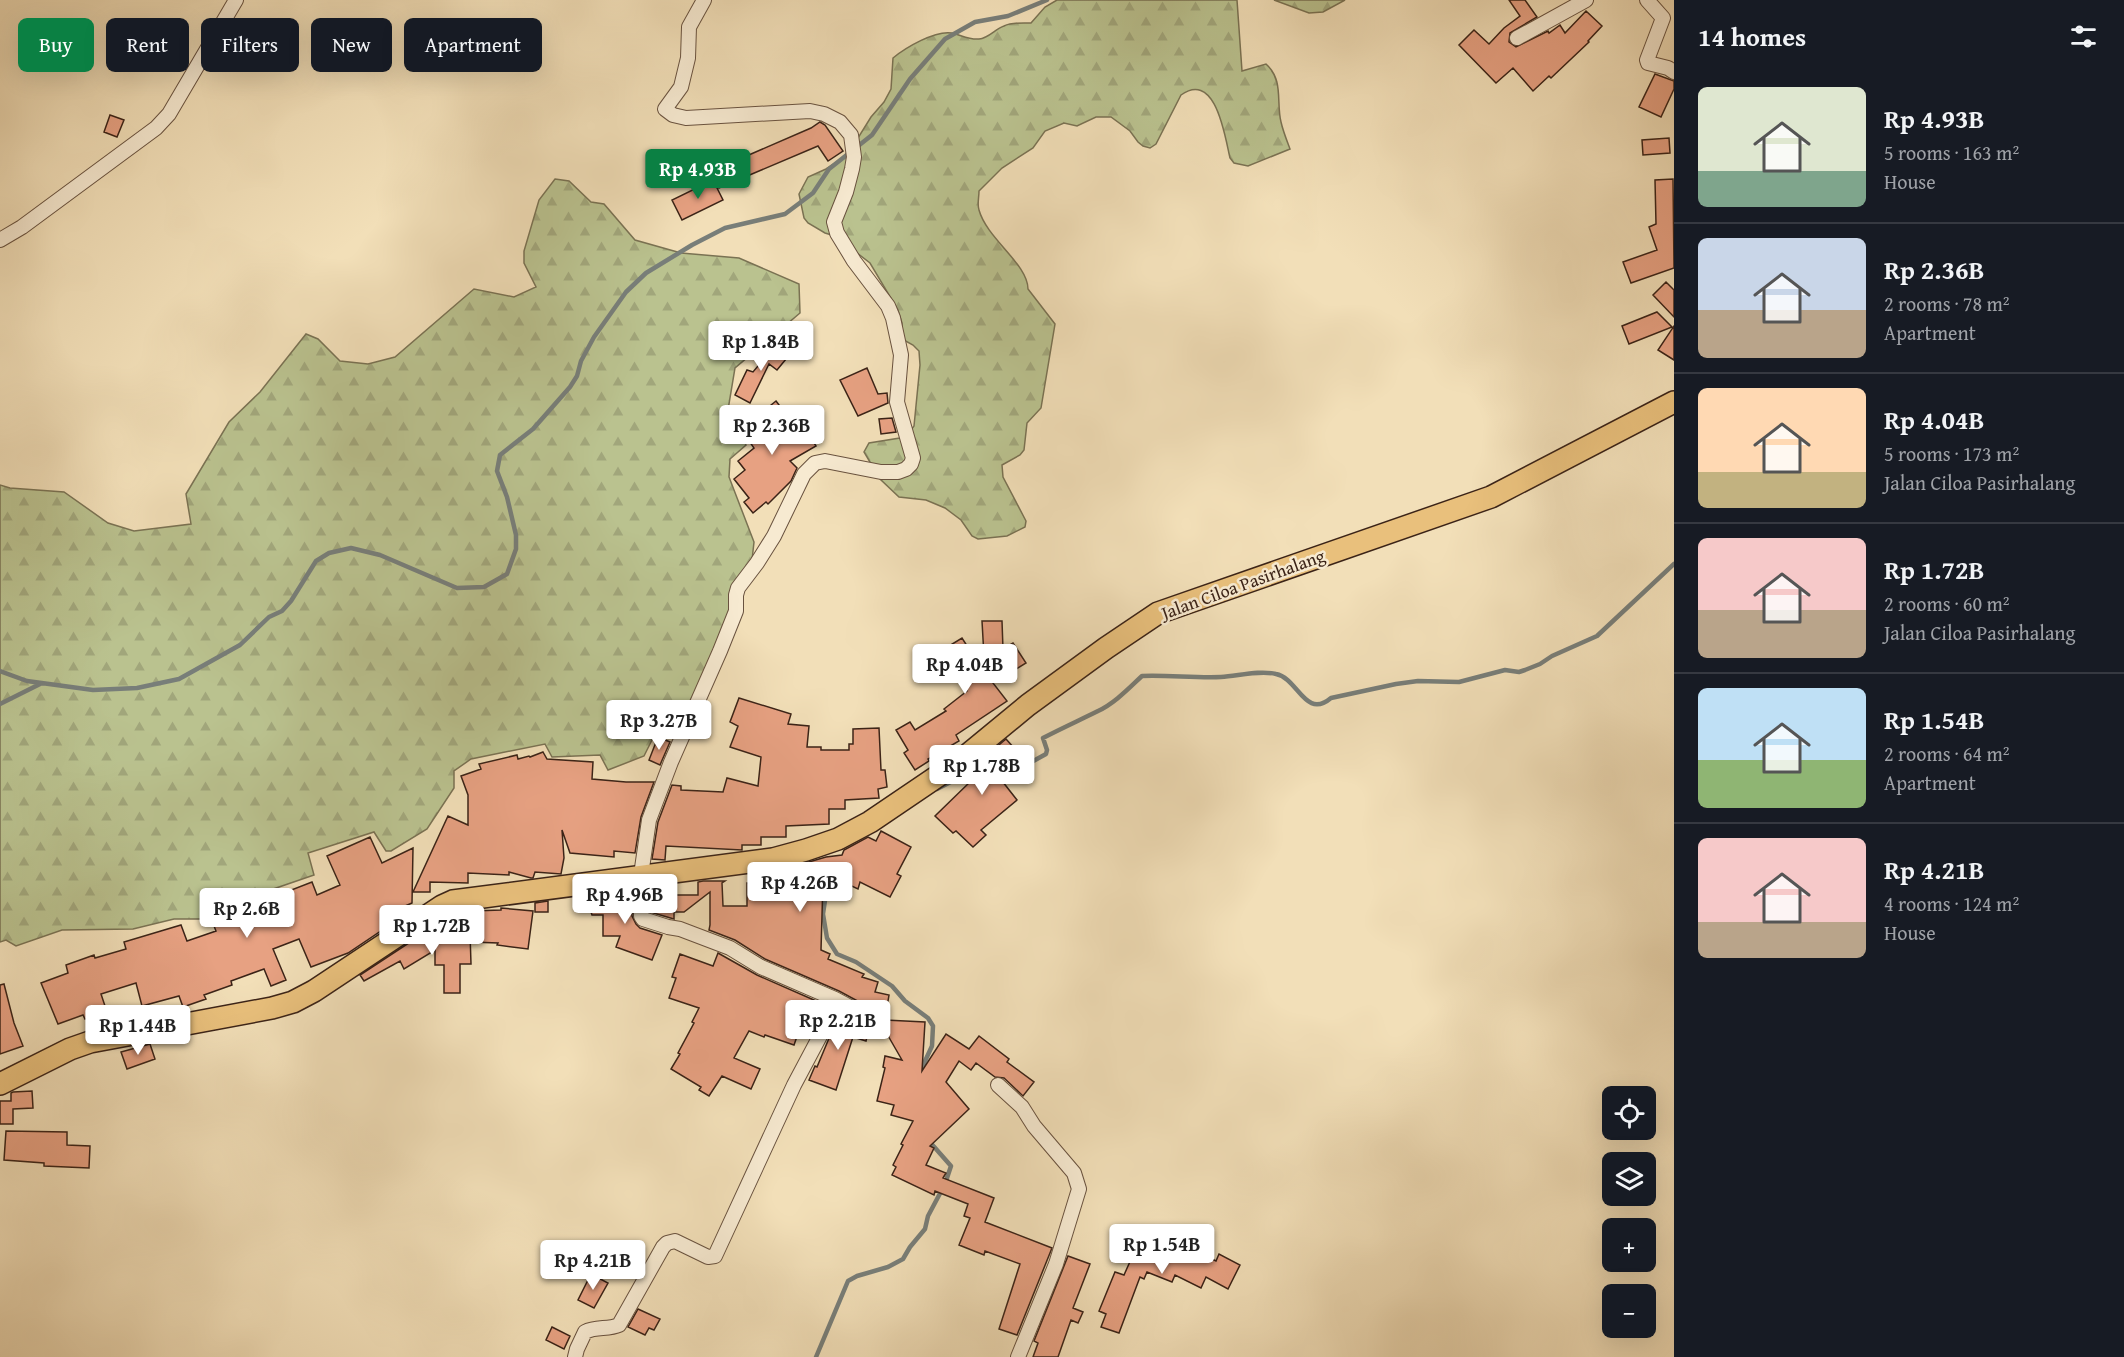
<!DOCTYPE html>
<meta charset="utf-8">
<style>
body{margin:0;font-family:"Gentium Book Plus",serif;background:#242831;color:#f1f3f6;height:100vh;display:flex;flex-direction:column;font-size:22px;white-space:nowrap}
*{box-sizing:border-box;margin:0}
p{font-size:20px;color:#9ea1a6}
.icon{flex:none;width:33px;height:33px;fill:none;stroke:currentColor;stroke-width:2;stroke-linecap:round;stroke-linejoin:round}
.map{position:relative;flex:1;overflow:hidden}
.details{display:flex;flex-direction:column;background:#171b24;width:450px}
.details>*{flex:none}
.top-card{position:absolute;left:18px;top:18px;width:570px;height:54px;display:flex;gap:12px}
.buttons{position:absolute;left:1602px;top:1086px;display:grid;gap:12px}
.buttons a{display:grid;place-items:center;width:54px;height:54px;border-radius:9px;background:#171b24;box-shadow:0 6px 24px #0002;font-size:30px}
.price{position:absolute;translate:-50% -51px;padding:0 14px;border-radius:6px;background:#fff;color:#222;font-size:20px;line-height:39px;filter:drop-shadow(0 2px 3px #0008)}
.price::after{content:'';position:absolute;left:50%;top:36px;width:18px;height:14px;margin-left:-9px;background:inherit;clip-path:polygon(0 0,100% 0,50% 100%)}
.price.selected{background:#0b8043;color:#fff}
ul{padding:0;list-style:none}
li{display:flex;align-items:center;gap:18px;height:150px;padding:0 24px}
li+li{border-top:2px solid #363941}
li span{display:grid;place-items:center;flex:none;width:168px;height:120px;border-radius:9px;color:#555}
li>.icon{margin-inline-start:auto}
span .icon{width:72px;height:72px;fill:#fffc;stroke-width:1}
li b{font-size:26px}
h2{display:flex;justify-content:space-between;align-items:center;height:72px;padding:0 24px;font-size:26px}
.chip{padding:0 21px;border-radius:9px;background:#171b24;box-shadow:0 6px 24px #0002;font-size:21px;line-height:54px}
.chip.selected{background:#0b8043;color:#fff}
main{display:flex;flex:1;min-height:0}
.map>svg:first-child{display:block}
.forest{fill:url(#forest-firs);stroke:#7a7253;stroke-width:1.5}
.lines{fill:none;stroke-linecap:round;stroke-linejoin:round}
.stream{stroke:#787e79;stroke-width:4.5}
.building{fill:#e7a182;stroke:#3b2317;stroke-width:1.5}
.minor-casing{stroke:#69523f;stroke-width:16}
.primary-casing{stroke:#3b2317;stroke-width:24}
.minor{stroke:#f7ead1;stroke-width:14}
.primary{stroke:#e9c07c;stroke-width:21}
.labels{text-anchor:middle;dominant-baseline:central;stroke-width:5;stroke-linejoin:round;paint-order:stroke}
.street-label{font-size:18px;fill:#3b2317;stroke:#f7ead1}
</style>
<main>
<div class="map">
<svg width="1674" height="1357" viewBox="0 0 1674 1357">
<defs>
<pattern id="forest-firs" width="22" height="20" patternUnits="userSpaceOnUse" patternTransform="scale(1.5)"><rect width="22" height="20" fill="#bac28f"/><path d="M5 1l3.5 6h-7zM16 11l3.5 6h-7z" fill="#a1a67b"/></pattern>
</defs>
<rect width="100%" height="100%" fill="#f2dfb8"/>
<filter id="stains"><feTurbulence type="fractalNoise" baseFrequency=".00333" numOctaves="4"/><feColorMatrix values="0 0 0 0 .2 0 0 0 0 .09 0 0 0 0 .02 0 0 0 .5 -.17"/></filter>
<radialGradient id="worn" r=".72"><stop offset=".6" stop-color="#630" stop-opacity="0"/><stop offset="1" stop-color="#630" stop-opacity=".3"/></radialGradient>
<!-- forest -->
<path class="forest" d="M1057,0H1237L1242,71L1266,64C1284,80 1276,102 1281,122C1283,131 1287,141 1290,149L1248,166L1234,163L1230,158C1225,137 1216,70 1181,95L1156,144L1150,148L1143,146L1138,142L1130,131L1111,117H1096L1077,126L1064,123L1045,131L1033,148L1002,168L979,191C979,197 977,205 979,210C987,239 1028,264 1028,289L1055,324L1041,408L1027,423L1024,450L1020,455L1002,465L1003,477L1026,521L1025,527L1007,536L978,539L972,536L961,520L945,508L926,500L899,497L880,479L864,452L869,443L906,437L914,426L920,365L919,351L913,345L902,339V323L898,310L870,263L835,236L825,233L808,223L804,218L799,194L808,177L826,169L846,156L848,145L858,138L871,117L884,102L891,89L893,58C905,48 935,30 952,33C961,35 969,40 979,39C989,38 995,29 1004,26C1012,22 1022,23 1031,23L1045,7Z
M1274,0H1345L1323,12L1309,13Z
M555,179L569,181L591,202L604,204L635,240L681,253L739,258L799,284L800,313L735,368L728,410L746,445L730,459L729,477L754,542L752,560L729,618L690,704H677L659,726L644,756L608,770L600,755L552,757L545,744L471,759L454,771V788L427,829L391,851H386L374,832L308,853L314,875L224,906L205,919H174L133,929L62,930L16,946L6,940L0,942V485L10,488L64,492L108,523L134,531L191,524L186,494L229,422L260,392L306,334L318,339L340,361L368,364L395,357L474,289L514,297L536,287L524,263V251L539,200Z"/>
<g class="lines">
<!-- stream -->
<path class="stream" d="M0,671L27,681L93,690L137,688L179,679L240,645L269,617L282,611L291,601L316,561L329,553L351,548L380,555L457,588L484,587L507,574L516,549V535L507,497L497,471L500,455L533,429L570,387L577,376L581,361L594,337L626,292L646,273L692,245L725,228L785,214L813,193L829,169L872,135L910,79L945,39L975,22L1008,16L1047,0
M0,704L40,684
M998,770L1008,775L1046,754L1047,750L1043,738C1062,728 1080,720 1098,711C1115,703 1129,688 1142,676C1168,675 1194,678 1221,677C1238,676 1259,670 1276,674C1298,678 1305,720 1331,698L1396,684L1418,681L1459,682L1505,670L1519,672L1525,670L1540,664L1552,656L1597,636L1674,564
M937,789L964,775
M833,875V881L827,887L823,914L827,938L837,954L856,962L892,986L905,1001L928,1018L933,1026L932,1046L920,1072
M816,1357L848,1281L857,1276L888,1267L903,1259L910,1247L925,1229L928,1216L945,1184L951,1166L929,1141"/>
</g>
<!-- building -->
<path class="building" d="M1509,0H1525L1537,17L1510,33L1509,42L1516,47L1548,31L1549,33L1560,25L1565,33L1586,11L1602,26L1588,41L1589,42L1551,78L1549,76L1533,91L1513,68L1496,83L1459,45L1474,30L1489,44L1504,28L1520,16Z
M1655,74L1674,81V89L1661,117L1639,107Z
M110,115L124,120L117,137L104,132Z
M820,122L825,125L843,151L828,161L818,146L719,188L712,171L811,128Z
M1669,138L1670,153L1643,155L1642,140Z
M1673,179L1674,268L1631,283L1623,262L1657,250L1649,227L1656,224L1655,180Z
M713,180L723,200L682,220L672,200Z
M1666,282L1674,290V317L1653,295Z
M1657,312L1672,327L1629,344L1622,326Z
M1674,326V360L1658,350Z
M778,342L791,353L777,370L769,364L750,403L735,395L747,370L753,372Z
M867,368L878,394L887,393L888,403L858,416L840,380Z
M776,401L788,417L795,412L816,446L790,461L797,468L791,481L768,504L766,502L753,513L744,502L749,498L734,479L745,470L738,461L754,448L745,435L765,421L760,414Z
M892,418L896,432L881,434L879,419Z
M982,621H1002L1003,649L1013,643L1026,663L993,683L1007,701L956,735L959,741L928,759L929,761L915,770L904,753L908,750L896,730L910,722L915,730L946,711L944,709L967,691L964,688L967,686L944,649L962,638L985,674Z
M739,698L791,714L788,724L809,726L807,747H821V750H849V744H853V729L879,728L881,770H885L887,787L878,789L879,798L845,800V809H829V824L786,826V837H761V845H742V850L666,846L665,860L652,859L658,822L672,785L681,786V790L723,792L727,778L758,786L761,757L730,747L738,726L730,722Z
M658,737L670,742L660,765L649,760Z
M1006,739L1022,757L999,777L1017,800L981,830L986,835L973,847L956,831L953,833L935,816L973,779L967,772Z
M543,752L547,759L593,762L592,779L626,782H654L641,817L635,853L614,851V857L570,853L562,830L564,858L561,874L535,872L533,878H531L509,872V875L468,873V883L430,882V892H413L448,816L468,825V795L461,776L481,769L479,764L517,755L518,759L529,756L530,757Z
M881,831L911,847L897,874L901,876L890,897L860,882L858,889L841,881H823L821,950L830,954L828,959L864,974L862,977L878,982L875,992L889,995L885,1019L880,1013L839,991L765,959L735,940L709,930L710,925V892L684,912H674V919L650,912V888L668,886V895H698V882L703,881H725L722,883L723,906H747V883L768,884V873H788V868L826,857L842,855L844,850L868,837L876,841Z
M370,837L382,863L413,848L412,903L403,907L406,914L348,953L311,967L299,939L273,949L286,980L271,986L264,969L231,981L232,985L204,995L206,999L183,1007L179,996L142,1006L136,983L101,994L107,1012L85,1019L83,1015L58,1024L41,983L68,973L66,965L94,955L95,958L126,949L124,942L181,925L187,941L216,931L214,926L242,915L240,910L312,882L317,895L340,885L327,856Z
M632,890V916L636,924L640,928L662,935L652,960L616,947L620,936H603V915H592L587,900H602V894L628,893V891Z
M548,901V912H535V903Z
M501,908L533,911L528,949L497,945L498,943L471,942L472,911L501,910Z
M430,929L433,934L470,933L471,964H460V993H444V965H435V950L404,969L400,961L364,981L360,975Z
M718,953L757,975L823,1004L813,1030L801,1025L794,1045L765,1035L764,1037L749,1031L734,1058L760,1069L751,1089L722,1076L709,1096L699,1090L701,1087L671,1069L680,1054L678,1053L694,1023L692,1022L699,1008L669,998L676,978L672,977L680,954L713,966Z
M4,984L14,1023L23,1046L0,1054V985Z
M840,1012L869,1028L866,1041L853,1037L836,1090L809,1080L815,1066L817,1067Z
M885,1020L925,1022L922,1071L946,1034L969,1049L979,1036L1009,1059L1007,1062L1034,1082L1023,1096L1004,1078L995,1077L976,1063L971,1070L959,1061L946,1082L969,1109L930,1146L934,1148L926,1165L946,1173L943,1178L994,1198L985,1222L1052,1248L1017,1335L999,1329L1020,1264L985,1251L984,1255L959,1245L970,1218L964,1216L968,1204L935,1191L934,1195L892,1175L896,1167L893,1165L903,1145L901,1144L913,1121L891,1115L894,1105L877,1101L885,1068L883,1067L885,1056L902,1060L883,1027Z
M150,1044L155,1059L127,1069L121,1052Z
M32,1091L33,1108L13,1109V1124H0V1101H11V1093L13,1092Z
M6,1131L67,1132V1145L90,1146L89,1168L44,1166V1163L4,1160Z
M1141,1237L1160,1245L1162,1238L1190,1248L1216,1261L1219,1254L1240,1265L1228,1289L1206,1277L1201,1288L1175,1275L1172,1282L1147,1272L1144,1279L1140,1277L1119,1333L1101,1327L1106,1314L1099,1311L1115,1272L1124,1275Z
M1068,1256L1090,1264L1073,1308L1083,1312L1078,1323L1071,1320L1058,1357H1033L1038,1343L1034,1341Z
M591,1274L608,1283L594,1308L578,1300Z
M638,1309L660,1319L654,1330L649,1328L645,1335L628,1327Z
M552,1327L570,1336L564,1349L546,1340Z"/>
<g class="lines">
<defs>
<path id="minor" d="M704,0L689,27L688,58L681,87L665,109L673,115L686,118L810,111L824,114L840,122L851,135L854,157L852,169L846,192L834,222L837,233L854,261L888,306L893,318L901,355L897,402L913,458L911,464L906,469L898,472H881L825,461L815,463L804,474L774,536L757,563L738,588L736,595V611L720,651L671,762L649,820L641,875V916L643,919L668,927L680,929L730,948L761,967L835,999L876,1021
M1647,0L1663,18L1647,60L1648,63L1668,68L1674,72
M1517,38L1586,0
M0,240L22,227L156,128L169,114L236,0
M998,1085L1022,1107L1034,1126L1074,1173L1079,1189L1056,1264L1018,1357
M575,1357L577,1349L585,1332C596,1326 608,1330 619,1325L663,1247L667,1243L675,1241L708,1257L715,1256L794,1085L820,1036L835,999"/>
<path id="primary" d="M0,1084L70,1049L90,1042L272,1008L293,1002L314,991L442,906L453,901L773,859L806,850L838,839L870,822L960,761L1028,705L1106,648L1158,613L1491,497L1674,402"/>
</defs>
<!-- minor casing -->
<use href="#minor" class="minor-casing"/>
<!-- primary casing -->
<use href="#primary" class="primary-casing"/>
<!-- minor -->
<use href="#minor" class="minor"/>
<!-- primary -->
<use href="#primary" class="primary"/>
</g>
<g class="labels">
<!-- street labels -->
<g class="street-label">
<text transform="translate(1243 584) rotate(-20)">Jalan Ciloa Pasirhalang</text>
</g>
</g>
<rect width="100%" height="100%" filter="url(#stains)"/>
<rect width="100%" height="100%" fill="url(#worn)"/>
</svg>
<div class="buttons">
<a><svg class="icon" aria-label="locate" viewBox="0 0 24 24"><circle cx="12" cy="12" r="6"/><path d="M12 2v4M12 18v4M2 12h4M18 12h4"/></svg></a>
<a><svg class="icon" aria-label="layers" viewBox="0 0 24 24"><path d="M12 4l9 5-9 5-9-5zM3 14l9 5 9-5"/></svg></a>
<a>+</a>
<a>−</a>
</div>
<b class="price selected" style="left:698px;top:200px">Rp 4.93B</b>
<b class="price" style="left:761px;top:372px">Rp 1.84B</b>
<b class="price" style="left:772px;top:456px">Rp 2.36B</b>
<b class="price" style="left:965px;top:695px">Rp 4.04B</b>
<b class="price" style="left:659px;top:751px">Rp 3.27B</b>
<b class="price" style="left:982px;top:796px">Rp 1.78B</b>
<b class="price" style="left:800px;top:913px">Rp 4.26B</b>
<b class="price" style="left:625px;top:925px">Rp 4.96B</b>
<b class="price" style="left:247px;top:939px">Rp 2.6B</b>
<b class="price" style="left:432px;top:956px">Rp 1.72B</b>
<b class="price" style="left:838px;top:1051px">Rp 2.21B</b>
<b class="price" style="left:138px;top:1056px">Rp 1.44B</b>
<b class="price" style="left:1162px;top:1275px">Rp 1.54B</b>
<b class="price" style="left:593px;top:1291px">Rp 4.21B</b>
<div class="top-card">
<a class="chip selected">Buy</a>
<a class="chip">Rent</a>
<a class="chip">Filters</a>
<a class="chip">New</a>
<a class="chip">Apartment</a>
</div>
</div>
<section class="details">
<h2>14 homes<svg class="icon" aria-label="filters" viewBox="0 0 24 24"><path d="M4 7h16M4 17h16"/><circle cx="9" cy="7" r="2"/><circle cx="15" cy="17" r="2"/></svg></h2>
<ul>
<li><span style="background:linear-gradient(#dfe7d0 70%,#7fa58c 0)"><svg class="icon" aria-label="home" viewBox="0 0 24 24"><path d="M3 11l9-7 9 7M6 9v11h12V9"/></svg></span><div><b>Rp 4.93B</b><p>5 rooms · 163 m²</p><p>House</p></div></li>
<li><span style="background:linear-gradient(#c9d6e8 60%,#b9a48a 0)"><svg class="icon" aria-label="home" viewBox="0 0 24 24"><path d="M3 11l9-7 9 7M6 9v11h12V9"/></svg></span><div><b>Rp 2.36B</b><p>2 rooms · 78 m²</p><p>Apartment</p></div></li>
<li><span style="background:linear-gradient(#ffd9b3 70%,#c2b280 0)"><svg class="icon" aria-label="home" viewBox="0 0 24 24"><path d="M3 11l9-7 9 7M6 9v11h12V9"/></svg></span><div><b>Rp 4.04B</b><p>5 rooms · 173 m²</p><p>Jalan Ciloa Pasirhalang</p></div></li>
<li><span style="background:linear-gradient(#f6c9c9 60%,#b9a48a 0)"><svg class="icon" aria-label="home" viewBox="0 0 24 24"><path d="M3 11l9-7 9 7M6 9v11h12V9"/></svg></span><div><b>Rp 1.72B</b><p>2 rooms · 60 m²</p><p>Jalan Ciloa Pasirhalang</p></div></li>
<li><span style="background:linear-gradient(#bfe0f5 60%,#8fb573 0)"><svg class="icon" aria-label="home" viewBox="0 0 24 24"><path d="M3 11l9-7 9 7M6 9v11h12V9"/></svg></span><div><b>Rp 1.54B</b><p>2 rooms · 64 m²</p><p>Apartment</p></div></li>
<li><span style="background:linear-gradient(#f6c9c9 70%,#b9a48a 0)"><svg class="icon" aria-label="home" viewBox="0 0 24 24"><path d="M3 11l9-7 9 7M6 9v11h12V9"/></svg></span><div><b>Rp 4.21B</b><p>4 rooms · 124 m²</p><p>House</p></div></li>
</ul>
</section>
</main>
